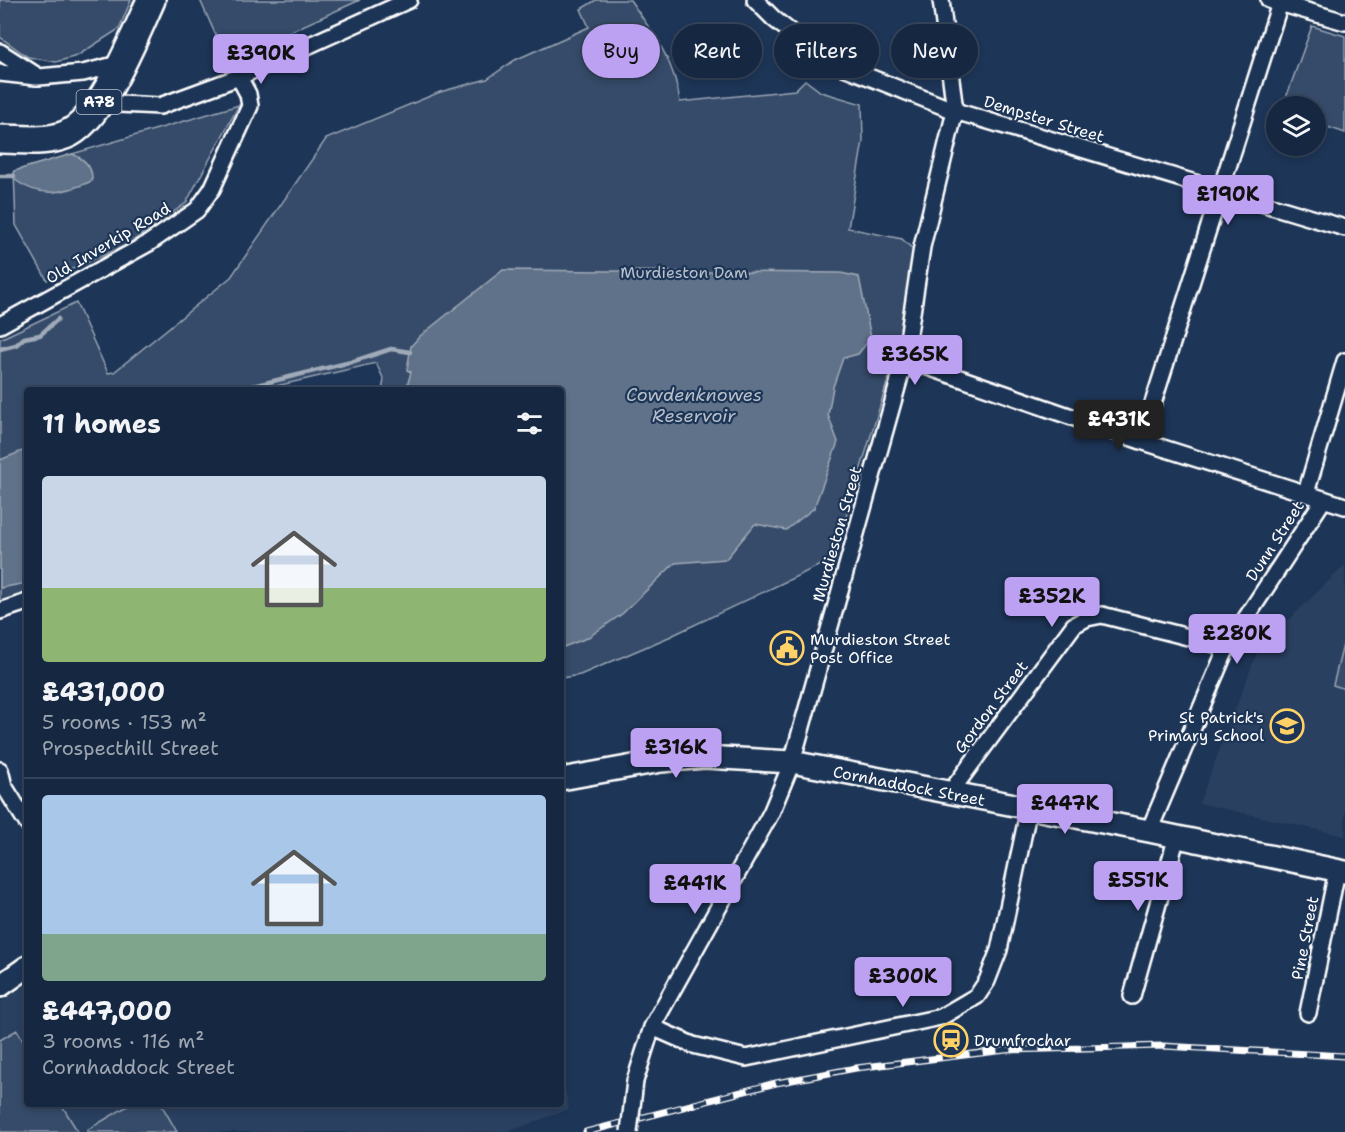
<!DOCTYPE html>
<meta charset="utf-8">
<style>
body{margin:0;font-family:"Shantell Sans",sans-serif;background:#1f3048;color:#f1f3f6;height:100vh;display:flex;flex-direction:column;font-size:22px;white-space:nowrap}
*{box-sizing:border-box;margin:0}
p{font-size:20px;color:#9ea6b1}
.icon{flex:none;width:33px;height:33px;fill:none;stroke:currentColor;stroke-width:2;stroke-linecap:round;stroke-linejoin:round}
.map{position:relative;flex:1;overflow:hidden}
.sheet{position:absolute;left:24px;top:387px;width:540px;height:720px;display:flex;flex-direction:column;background:#162841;border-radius:6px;box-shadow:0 3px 9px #0003,0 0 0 2px #35445a}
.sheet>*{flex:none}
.top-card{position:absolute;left:582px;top:24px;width:570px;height:54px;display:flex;gap:12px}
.buttons{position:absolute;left:1266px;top:96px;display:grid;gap:12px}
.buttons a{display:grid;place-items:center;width:60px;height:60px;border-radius:50%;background:#162841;box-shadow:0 3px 9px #0003,0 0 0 2px #35445a;font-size:30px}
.price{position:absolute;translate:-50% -51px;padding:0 14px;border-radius:6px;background:#bca0f2;color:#111;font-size:20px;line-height:39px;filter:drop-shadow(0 2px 3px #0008)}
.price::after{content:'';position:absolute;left:50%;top:36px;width:18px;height:14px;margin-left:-9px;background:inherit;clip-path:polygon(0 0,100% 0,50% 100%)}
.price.selected{background:#222;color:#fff}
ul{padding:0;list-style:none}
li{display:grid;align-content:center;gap:12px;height:318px;padding:0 18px}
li+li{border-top:2px solid #35445a}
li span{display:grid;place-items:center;height:186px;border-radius:6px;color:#555}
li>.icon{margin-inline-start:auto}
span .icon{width:108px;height:108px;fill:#fffc;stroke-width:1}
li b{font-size:26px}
h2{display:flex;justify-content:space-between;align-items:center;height:72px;padding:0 18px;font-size:26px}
.pill{padding:0 21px;border-radius:27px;background:#162841;box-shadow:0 3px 9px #0003,0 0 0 2px #35445a;font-size:21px;line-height:54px}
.pill.selected{background:#bca0f2;color:#111}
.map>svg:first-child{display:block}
.built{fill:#2a4161}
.green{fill:#364b69;stroke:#9aa5b4;stroke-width:1.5}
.water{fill:#617289;stroke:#a0aab8;stroke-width:1.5}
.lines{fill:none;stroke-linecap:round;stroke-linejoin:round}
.stream{stroke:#a0aab8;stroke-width:4.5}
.street-casing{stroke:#fff;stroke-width:20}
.secondary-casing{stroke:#fff;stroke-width:26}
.highway-casing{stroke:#fff;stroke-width:32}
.street{stroke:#1d3557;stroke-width:15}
.secondary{stroke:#1d3557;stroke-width:21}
.highway{stroke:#1d3557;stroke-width:27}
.rail-casing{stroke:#fff;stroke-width:7}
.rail{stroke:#1d3557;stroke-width:4.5;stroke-dasharray:14;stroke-linecap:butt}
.street-bridge-casing{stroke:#fff;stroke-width:20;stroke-linecap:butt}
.street-bridge{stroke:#1d3557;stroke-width:15}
.labels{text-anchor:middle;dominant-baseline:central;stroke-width:4.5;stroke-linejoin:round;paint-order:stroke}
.shield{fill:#1d3557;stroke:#bbc2cd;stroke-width:1.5}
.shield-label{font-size:15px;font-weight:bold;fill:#fff}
.street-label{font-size:16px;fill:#fff;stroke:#1d3557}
.park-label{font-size:16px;fill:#b9c0ca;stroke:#1d3557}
.poi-label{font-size:16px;fill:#fff;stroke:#1d3557;text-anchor:start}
.water-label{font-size:18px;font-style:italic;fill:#b8c0ca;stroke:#1d3557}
</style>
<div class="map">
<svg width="1345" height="1132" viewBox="0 0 1345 1132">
<rect width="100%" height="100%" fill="#1d3557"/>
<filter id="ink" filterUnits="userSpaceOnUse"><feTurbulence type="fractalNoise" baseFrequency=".0167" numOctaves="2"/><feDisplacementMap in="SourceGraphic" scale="12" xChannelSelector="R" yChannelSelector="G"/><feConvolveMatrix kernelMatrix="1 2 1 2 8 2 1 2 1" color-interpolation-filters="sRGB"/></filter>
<g filter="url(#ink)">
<!-- built -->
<path class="built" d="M1345,565V836L1199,803L1258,650Z
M27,985V1104H561V1068L569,1109L507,1132H0V1002Z"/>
<!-- green -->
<path class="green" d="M0,0H131L119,29L77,56L56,62L28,57L0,37Z
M200,0H360L227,60Z
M596,0H630C653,33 675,61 680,102L795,90L805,80L821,92L862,104L863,141L848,228L902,239L920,256L911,305L833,559L669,637L580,675L561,678V390H382L384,380L376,363L259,390H27V596L0,605V339L76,303L108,373L114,372L231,277L326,139L440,92L487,79L515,60L589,27L581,9Z
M1312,26L1345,36V133L1316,123V106H1283Z
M239,105L186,203L127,245L47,280L16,225L14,171Z
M1345,637V689L1333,685Z
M17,1030L27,1047V1104H61L78,1132H0V1040Z
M131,1104H161L177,1132H88L87,1130Z"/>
<!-- water -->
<path class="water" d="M72,154C85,159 93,167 92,181C64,193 41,199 15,180L14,171Z
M503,270L841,273L859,277L871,338L858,354L843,358L833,387L828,415L838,442L814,508L786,530L755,524L726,559L675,563L622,614L587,638L561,648V390H406L411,372L407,370L411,346L420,336Z
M27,449V583L0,588V460Z"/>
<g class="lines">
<!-- stream -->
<path class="stream" d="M0,176H14
M0,349L16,345L24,338L40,335L58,319
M236,390L351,362L391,349L410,352"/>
<defs>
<path id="street" d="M755,0L774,19L826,60L955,111L1345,228
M1269,0L1345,22
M0,52L39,77L83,73L122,63
M0,73L36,77
M99,103L160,106L239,77L409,0
M0,325L149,243L197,210L212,189L250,106L248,94L239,77
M905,359L1141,441L1345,506
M1141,441L1281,0
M1306,493L1345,361
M0,611L27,602
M0,770L4,786L27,823
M949,794L1074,625L1087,618L1102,615L1227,647
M1149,831L1227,647L1324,499
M1132,996L1177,836
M1308,1013L1337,871
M652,1027L693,1045L746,1058L941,1017L977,996L987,981L999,950L1029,808
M635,1081L652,1027L771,813L792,762L905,359L922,247L955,111L941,0"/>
<path id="secondary" d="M561,779L661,761L704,757L792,762L1149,831L1345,872
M0,986L27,967"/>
<path id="highway" d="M0,139C21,139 45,143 65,135C101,122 135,35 151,0"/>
</defs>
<!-- street casing -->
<use href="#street" class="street-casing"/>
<!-- secondary casing -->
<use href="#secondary" class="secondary-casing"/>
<!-- highway casing -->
<use href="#highway" class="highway-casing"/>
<!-- street -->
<use href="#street" class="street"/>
<!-- secondary -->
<use href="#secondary" class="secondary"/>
<!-- highway -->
<use href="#highway" class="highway"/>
<defs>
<path id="rail" d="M586,1132L776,1083L856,1068L1006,1050L1163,1046L1345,1056"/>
</defs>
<!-- rail casing -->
<use href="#rail" class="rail-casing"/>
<!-- rail -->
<use href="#rail" class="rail"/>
<defs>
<path id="street-bridge" d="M629,1132L635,1081"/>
</defs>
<!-- street-bridge casing -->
<use href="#street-bridge" class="street-bridge-casing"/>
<!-- street-bridge -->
<use href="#street-bridge" class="street-bridge"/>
</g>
</g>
<!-- icons -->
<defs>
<symbol id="civic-ring" viewBox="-11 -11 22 22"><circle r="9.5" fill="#1d3557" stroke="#ffd166" stroke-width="1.5"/><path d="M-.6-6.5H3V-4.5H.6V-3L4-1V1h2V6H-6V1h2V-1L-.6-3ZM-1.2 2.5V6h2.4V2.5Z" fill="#ffd166"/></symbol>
<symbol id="school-ring" viewBox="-11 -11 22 22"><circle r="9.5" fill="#1d3557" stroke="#ffd166" stroke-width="1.5"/><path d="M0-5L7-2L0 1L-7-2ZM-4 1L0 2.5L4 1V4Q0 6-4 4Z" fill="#ffd166"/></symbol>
<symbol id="station-ring" viewBox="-11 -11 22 22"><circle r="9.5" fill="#1d3557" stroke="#ffd166" stroke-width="1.5"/><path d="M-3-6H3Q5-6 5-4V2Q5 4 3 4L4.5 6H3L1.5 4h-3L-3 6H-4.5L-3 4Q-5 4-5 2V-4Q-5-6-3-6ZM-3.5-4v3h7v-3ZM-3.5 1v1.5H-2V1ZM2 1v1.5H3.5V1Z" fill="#ffd166"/></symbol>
</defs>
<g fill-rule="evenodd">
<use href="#civic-ring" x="768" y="629" width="38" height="38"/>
<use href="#school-ring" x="1268" y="707" width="38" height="38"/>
<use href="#station-ring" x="932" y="1021" width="38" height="38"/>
</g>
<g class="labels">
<!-- shield labels -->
<rect class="shield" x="76.5" y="90" width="45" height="24" rx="4.5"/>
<g class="shield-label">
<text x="99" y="102">A78</text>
</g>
<!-- street labels -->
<g class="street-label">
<text transform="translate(1044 119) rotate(17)">Dempster Street</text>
<text transform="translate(108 243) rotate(-31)">Old Inverkip Road</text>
<text transform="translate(837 534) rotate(-74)">Murdieston Street</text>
<text transform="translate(1275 541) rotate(-57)">Dunn Street</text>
<text transform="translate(991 707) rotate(-53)">Gordon Street</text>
<text transform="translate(909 786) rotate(11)">Cornhaddock Street</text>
<text transform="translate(1305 938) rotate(-79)">Pine Street</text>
</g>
<!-- park labels -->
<g class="park-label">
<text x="684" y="272">Murdieston Dam</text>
</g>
<!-- poi labels -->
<g class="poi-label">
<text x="810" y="639">Murdieston Street<tspan x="810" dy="18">Post Office</tspan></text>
<text x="1264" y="717" text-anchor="end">St Patrick's<tspan x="1264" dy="18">Primary School</tspan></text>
<text x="974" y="1040">Drumfrochar</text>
</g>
<!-- water labels -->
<g class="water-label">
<text x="694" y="395">Cowdenknowes<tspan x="694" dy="21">Reservoir</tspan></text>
</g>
</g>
</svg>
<div class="buttons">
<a><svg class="icon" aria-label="layers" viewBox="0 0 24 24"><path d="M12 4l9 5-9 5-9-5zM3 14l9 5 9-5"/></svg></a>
</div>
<b class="price" style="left:261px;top:85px">£390K</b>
<b class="price" style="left:1228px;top:226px">£190K</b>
<b class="price" style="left:915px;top:386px">£365K</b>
<b class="price selected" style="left:1119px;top:451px">£431K</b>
<b class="price" style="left:1052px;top:628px">£352K</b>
<b class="price" style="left:1237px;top:665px">£280K</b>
<b class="price" style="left:676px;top:779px">£316K</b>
<b class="price" style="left:1065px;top:835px">£447K</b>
<b class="price" style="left:1138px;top:912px">£551K</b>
<b class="price" style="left:695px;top:915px">£441K</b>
<b class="price" style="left:903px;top:1008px">£300K</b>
<div class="top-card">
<a class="pill selected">Buy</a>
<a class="pill">Rent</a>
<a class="pill">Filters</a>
<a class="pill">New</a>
</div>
<section class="sheet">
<h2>11 homes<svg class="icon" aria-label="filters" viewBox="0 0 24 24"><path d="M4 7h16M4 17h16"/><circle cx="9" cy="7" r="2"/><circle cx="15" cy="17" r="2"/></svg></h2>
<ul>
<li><span style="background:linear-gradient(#c9d6e8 60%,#8fb573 0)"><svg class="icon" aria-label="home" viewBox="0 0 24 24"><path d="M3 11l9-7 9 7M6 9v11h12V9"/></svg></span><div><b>£431,000</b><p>5 rooms · 153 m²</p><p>Prospecthill Street</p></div></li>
<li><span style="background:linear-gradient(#a9c7e8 75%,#7fa58c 0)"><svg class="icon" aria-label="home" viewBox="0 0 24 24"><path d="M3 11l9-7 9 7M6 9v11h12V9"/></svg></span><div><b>£447,000</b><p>3 rooms · 116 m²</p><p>Cornhaddock Street</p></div></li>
</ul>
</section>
</div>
